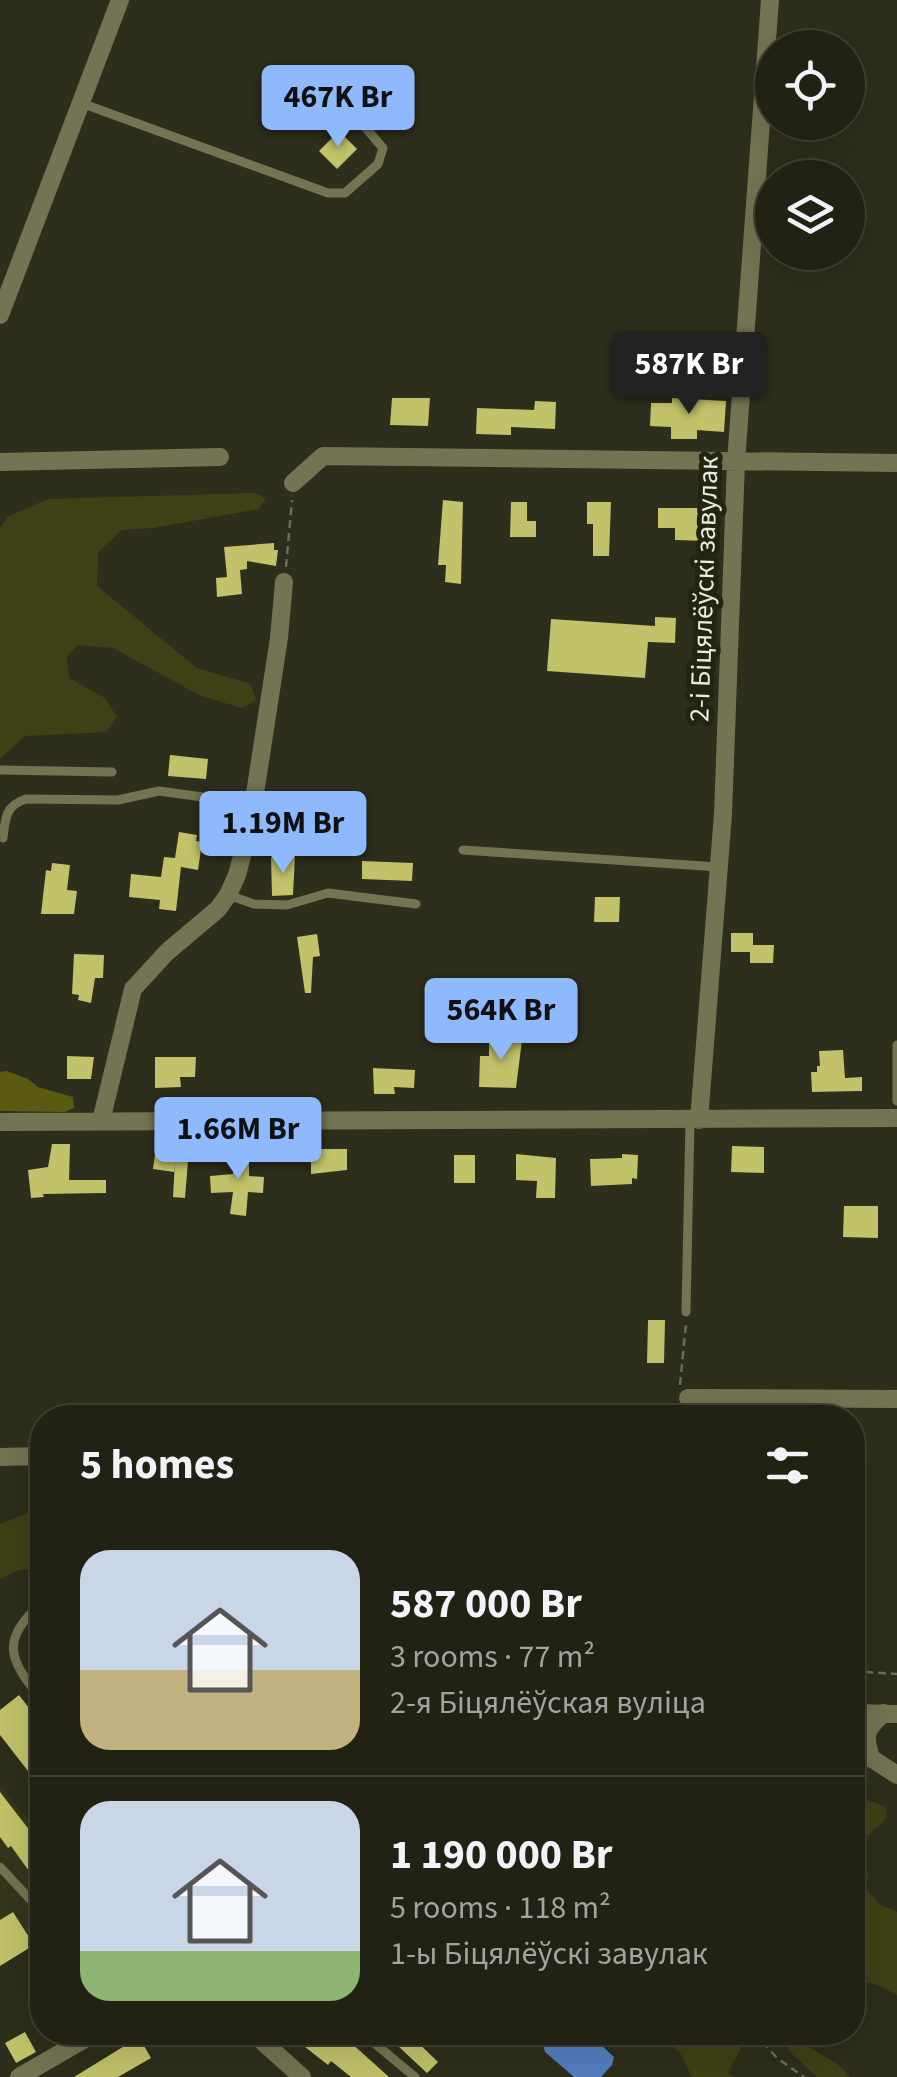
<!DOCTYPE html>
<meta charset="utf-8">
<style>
body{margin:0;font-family:"Source Sans 3",sans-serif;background:#2e2f22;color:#f1f3f6;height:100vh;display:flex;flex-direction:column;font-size:38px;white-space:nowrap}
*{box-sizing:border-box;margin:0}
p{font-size:32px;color:#a2a4a0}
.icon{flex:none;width:55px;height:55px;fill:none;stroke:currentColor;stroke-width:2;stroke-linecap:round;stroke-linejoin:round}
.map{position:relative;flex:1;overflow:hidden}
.sheet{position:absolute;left:30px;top:1405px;width:835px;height:640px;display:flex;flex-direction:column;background:#222214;border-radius:40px;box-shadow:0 10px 40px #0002,0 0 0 2px #3f3f34}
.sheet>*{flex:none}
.buttons{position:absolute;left:755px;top:30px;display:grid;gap:20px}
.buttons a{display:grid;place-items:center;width:110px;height:110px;border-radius:50%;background:#222214;box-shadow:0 10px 40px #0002,0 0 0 2px #3f3f34;font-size:50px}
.price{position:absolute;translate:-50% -85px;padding:0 22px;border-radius:10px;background:#8eb9fd;color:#111;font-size:32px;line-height:65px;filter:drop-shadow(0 2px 5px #0008)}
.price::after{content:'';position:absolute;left:50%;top:60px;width:30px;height:22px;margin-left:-15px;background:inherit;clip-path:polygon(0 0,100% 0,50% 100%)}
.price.selected{background:#222;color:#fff}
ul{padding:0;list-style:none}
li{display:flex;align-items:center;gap:30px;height:250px;padding:0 50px}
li+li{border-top:2px solid #3f3f34}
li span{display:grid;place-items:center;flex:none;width:280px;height:200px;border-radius:30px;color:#555}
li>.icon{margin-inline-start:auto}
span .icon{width:120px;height:120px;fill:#fffc;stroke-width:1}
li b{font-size:42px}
h2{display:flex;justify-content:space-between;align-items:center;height:120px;padding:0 50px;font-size:42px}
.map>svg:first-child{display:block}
.built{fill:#34351b}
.green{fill:#404016}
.forest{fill:#5a5a12}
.water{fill:#547ec0}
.building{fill:#c1c269}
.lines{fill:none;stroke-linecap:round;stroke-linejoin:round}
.path{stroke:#6b6c5b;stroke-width:2.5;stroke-dasharray:8 5;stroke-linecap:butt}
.lane{stroke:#737451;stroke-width:9}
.street{stroke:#737451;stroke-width:18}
.labels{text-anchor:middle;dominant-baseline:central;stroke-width:10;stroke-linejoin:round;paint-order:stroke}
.street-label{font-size:28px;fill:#ecede1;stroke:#232411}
</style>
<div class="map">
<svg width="897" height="2077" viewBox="0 0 897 2077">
<rect width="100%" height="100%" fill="#2d2e1b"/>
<!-- built -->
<path class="built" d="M0,1785L42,1836V1940L0,1966Z"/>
<!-- green -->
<path class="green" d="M254,493L266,498L259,509L153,528L122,530L98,552L97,586L197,668L251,684L256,700L242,708L201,696L113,648L78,645L67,657L69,678L105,698L117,717L106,732L25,736L0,759V527L9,516L48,499Z
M42,1508V1567L19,1570L0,1579V1524Z
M860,1797L886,1807L887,1818L862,1841L868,1874L865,1889L881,1905L897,1912V1995L878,1985L853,1979L852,1798Z
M652,2033H739L742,2046L728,2072L733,2077H692L679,2051Z
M781,2033H795C813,2056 835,2056 850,2077H817L789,2051Z"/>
<!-- forest -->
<path class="forest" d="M7,1071L28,1079L38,1087L73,1097L74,1108L65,1112L0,1111V1072Z"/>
<!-- water -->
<path class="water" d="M554,2032L588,2033L614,2057L612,2065L601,2077H574L545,2052L543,2044Z"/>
<!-- building -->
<path class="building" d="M339,131L357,149L337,169L319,151Z
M392,398H430L428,426L390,425Z
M672,398L726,401L724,432L697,430V439H671V427L650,426L651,403H672Z
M535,401L556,402L555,429L511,427V435L476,434L477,408L534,410Z
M443,500L463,502L461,584L445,582L446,565H438Z
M511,502H527V521H536V537H510Z
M587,502H611L609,556H593V524H587Z
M658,508H709V541L675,540V528H658Z
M274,543V550H278L276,566L247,561V569L240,570L242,594L217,597L216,578L227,577L224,547Z
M655,617L676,618L675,643L648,642L645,678L547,671L551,619L655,626Z
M170,755L208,759L206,779L168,776Z
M179,832L197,835L196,841L202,842L198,870L181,867L176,911L159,909L160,900L129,897L131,874L161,877L164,857L175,858Z
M295,856L293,895L272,896L271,857Z
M362,861L413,863L412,881L362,879Z
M52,863L70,865L67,890L77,891L74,914H41L46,870L51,871Z
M595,897H620L619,922H594Z
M731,933H753V945H774L773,963H750V952H731Z
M317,934L320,956L313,957L311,993H305L297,937Z
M74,954L104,955L103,978H95L91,1003L78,1000L79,995L72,994Z
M489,1035L522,1040L516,1088L479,1087L480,1056H489Z
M843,1050L845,1078L862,1077V1091L812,1092L811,1072H817V1066H820L819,1051Z
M67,1056L94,1057L91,1079H67Z
M155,1057H196L195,1077H180L181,1087L155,1088Z
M373,1068L415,1070L414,1088L394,1087L395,1094H374Z
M52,1144H70L69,1180H106V1193L43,1194L44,1197L31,1198L28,1170L48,1167Z
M732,1146L764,1147V1173L731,1172Z
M156,1147L177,1150L176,1160L188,1161L185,1198L173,1197L175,1161L174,1172L153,1169Z
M233,1148H249V1176L264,1177L263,1193L248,1192L246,1216L230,1214L233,1192L211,1193L210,1176L233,1174Z
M311,1149H347V1170L311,1174Z
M516,1154L556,1158L555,1198H536L537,1181L516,1180Z
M622,1154L638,1155L637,1179L632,1178V1184L591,1186L590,1159L622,1158Z
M454,1155H475V1183H454Z
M844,1206H878V1238L843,1237Z
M648,1320H665L664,1363H647Z
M19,1695L42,1725V1789L0,1735V1710Z
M0,1792L34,1836L42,1830V1889L11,1846L8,1848L0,1837Z
M13,1912L34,1945L0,1966V1920Z
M25,2032L36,2052L16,2063L5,2043Z
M309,2032H339L389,2077H351L331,2061L328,2065L300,2043Z
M409,2034L438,2062L427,2073L398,2046Z
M139,2037L151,2058L118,2077H74Z"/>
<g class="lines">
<!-- path -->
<path class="path" d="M286,567L292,500
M680,1385L686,1323
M89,1418L94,1406C110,1401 110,1410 121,1418
M664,1418L670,1405
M852,1671L897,1674
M754,2032L777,2058L804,2077"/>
<!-- lane -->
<path class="lane" d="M81,103L328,193H345L378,164L383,148L364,126
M0,770L112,772
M3,838C5,818 6,805 26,799L118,800L159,791L253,804
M463,850L719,867
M228,895L254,904L287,905L328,893L416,904
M897,1045V1101
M686,1312L690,1120
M42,1603C0,1640 8,1659 42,1700
M852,1775L871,1758
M0,1867L42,1912
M361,2032L415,2077"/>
<!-- street -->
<path class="street" d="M0,315L120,0
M0,462L220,457
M293,483L323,456L897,463
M699,1120L723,814L736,462L770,0
M101,1121L133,989L167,952L218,909L228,895L237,875L250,826L279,638L284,582
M0,1122L897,1118
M688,1398L897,1399
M0,1457L42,1456
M852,1713L897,1714
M852,1736L871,1758L897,1775
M870,1754C863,1733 868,1727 884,1713
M252,2032L302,2077
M19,2077L97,2032"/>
</g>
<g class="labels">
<!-- street labels -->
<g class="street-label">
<text transform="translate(704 589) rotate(-88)">2-і Біцялёўскі завулак</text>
</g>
</g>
</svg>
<div class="buttons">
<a><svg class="icon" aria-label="locate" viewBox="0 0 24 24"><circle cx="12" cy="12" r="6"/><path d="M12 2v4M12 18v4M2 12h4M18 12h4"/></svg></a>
<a><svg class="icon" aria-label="layers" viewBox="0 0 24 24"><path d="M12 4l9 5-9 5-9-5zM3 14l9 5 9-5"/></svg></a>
</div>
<b class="price" style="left:338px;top:150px">467K Br</b>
<b class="price selected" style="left:689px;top:417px">587K Br</b>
<b class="price" style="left:283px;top:876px">1.19M Br</b>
<b class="price" style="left:501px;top:1063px">564K Br</b>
<b class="price" style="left:238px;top:1182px">1.66M Br</b>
<section class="sheet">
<h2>5 homes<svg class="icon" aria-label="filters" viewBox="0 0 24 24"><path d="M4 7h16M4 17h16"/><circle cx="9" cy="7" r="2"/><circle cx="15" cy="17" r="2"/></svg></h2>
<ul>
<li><span style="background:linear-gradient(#c9d6e8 60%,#c2b280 0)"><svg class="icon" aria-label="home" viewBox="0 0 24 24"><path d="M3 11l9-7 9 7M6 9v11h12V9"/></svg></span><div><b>587 000 Br</b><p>3 rooms · 77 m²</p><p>2-я Біцялёўская вуліца</p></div></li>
<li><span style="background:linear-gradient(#c9d6e8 75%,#8fb573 0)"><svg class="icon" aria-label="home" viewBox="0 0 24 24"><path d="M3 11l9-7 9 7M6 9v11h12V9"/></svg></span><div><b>1 190 000 Br</b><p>5 rooms · 118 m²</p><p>1-ы Біцялёўскі завулак</p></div></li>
</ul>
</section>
</div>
